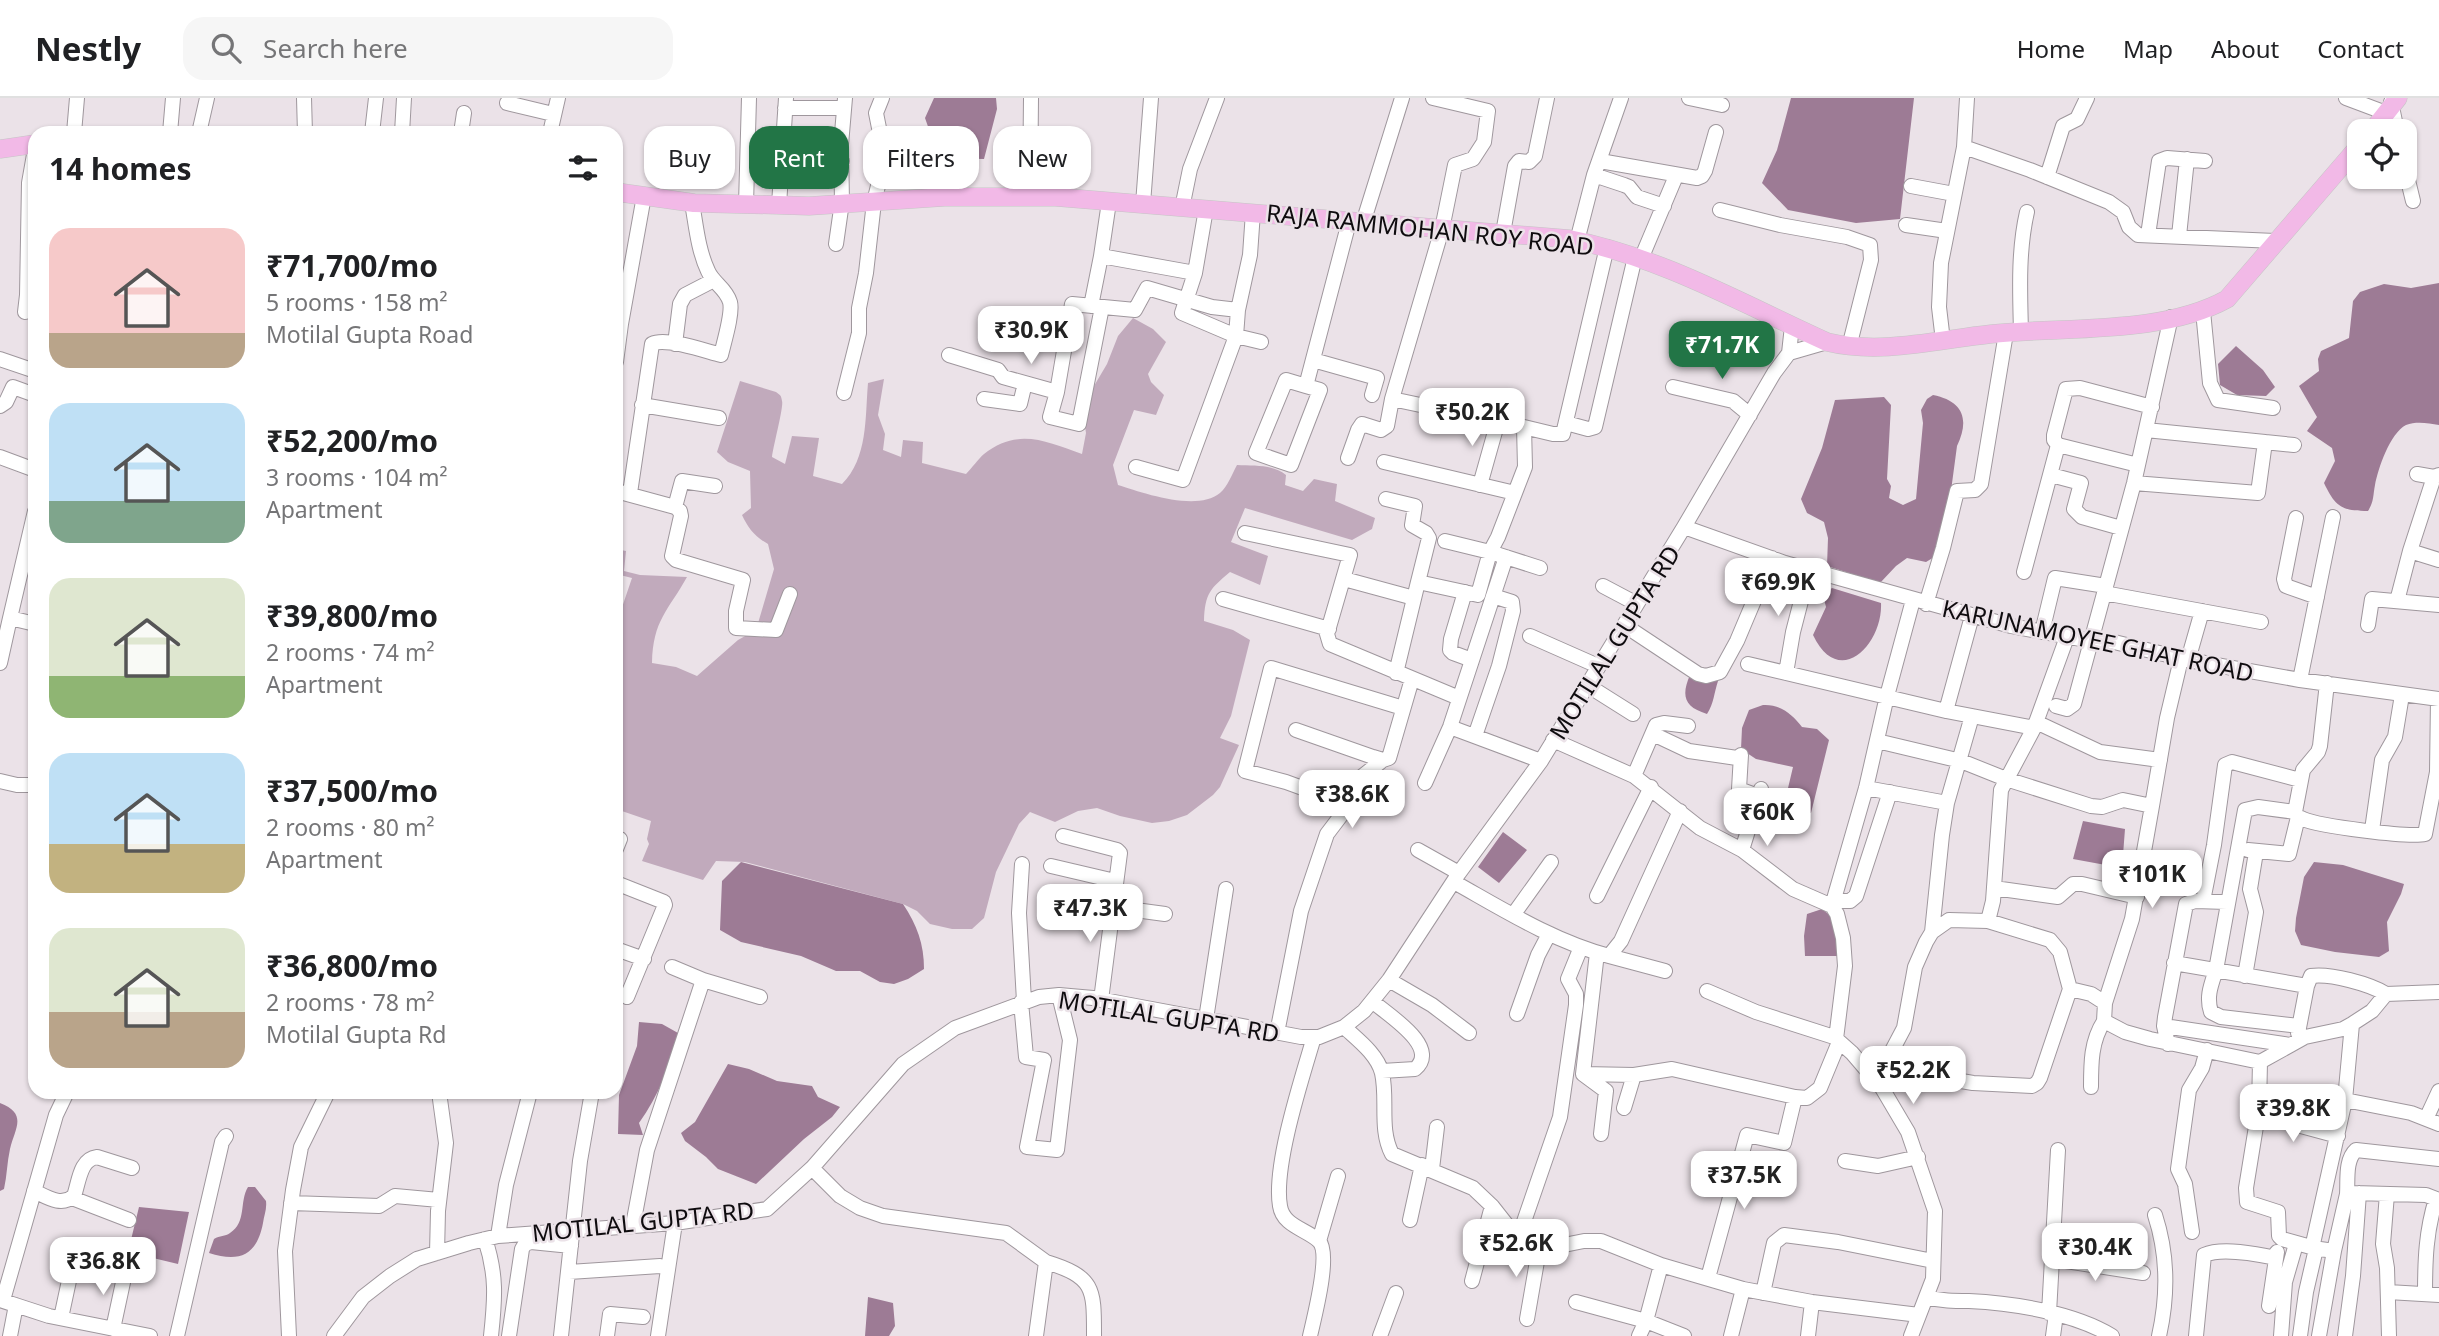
<!DOCTYPE html>
<meta charset="utf-8">
<style>
body{margin:0;font-family:"Noto Sans",sans-serif;background:#f6f6f6;color:#202124;height:100vh;display:flex;flex-direction:column;font-size:26px;white-space:nowrap}
*{box-sizing:border-box;margin:0}
p{font-size:23px;color:#757577}
.icon{flex:none;width:38px;height:38px;fill:none;stroke:currentColor;stroke-width:2;stroke-linecap:round;stroke-linejoin:round}
.map{position:relative;flex:1;overflow:hidden}
.sheet{position:absolute;left:28px;top:28px;width:595px;height:973px;display:flex;flex-direction:column;background:#fff;border-radius:21px;box-shadow:0 2px 5px #0004}
.sheet>*{flex:none}
.top-card{position:absolute;left:644px;top:28px;width:665px;height:63px;display:flex;gap:14px}
.buttons{position:absolute;left:2347px;top:21px;display:grid;gap:14px}
.buttons a{display:grid;place-items:center;width:70px;height:70px;border-radius:14px;background:#fff;box-shadow:0 2px 5px #0004;font-size:35px}
.price{position:absolute;translate:-50% -60px;padding:0 16px;border-radius:14px;background:#fff;color:#222;font-size:23px;line-height:46px;filter:drop-shadow(0 2px 4px #0008)}
.price::after{content:'';position:absolute;left:50%;top:42px;width:21px;height:16px;margin-left:-10px;background:inherit;clip-path:polygon(0 0,100% 0,50% 100%)}
.price.active{background:#227546;color:#fff}
ul{padding:0;list-style:none}
li{display:flex;align-items:center;gap:21px;height:175px;padding:0 21px}
li span{display:grid;place-items:center;flex:none;width:196px;height:140px;border-radius:21px;color:#555}
li>.icon{margin-inline-start:auto}
span .icon{width:84px;height:84px;fill:#fffc;stroke-width:1}
li b{font-size:30px}
h2{display:flex;justify-content:space-between;align-items:center;height:84px;padding:0 21px;font-size:30px}
.tag{padding:0 24px;border-radius:21px;background:#fff;box-shadow:0 2px 5px #0004;font-size:24px;line-height:63px}
.tag.active{background:#227546;color:#fff}
header{display:flex;align-items:center;gap:42px;box-sizing:border-box;height:98px;padding:0 35px;background:#fff;border-bottom:2px solid #e0e0e0}
header strong{font-size:33px}
nav{display:flex;gap:38px;margin-inline-start:auto;font-size:24px}
.search{width:490px;height:63px;background:#f6f6f6;display:flex;align-items:center;gap:18px;box-sizing:border-box;padding:0 24px;border-radius:21px;color:#757577;font-size:26px}
.map>svg:first-child{display:block}
.green{fill:#c1aabc}
.water{fill:#9d7b95}
.lines{fill:none;stroke-linecap:round;stroke-linejoin:round}
.minor-casing{stroke:#9f979d;stroke-width:16}
.major-casing{stroke:#c5c5c5;stroke-width:19}
.minor{stroke:#fff;stroke-width:14}
.major{stroke:#f2b9e7;stroke-width:18}
.labels{text-anchor:middle;dominant-baseline:central;stroke-width:5;stroke-linejoin:round;paint-order:stroke}
.street-label{font-size:24px;fill:#0f0c0f;stroke:#ebe2e8}
</style>
<header>
<strong>Nestly</strong>
<div class="search"><svg class="icon" aria-label="search" viewBox="0 0 24 24"><circle cx="10" cy="10" r="6"/><path d="M15 15l6 6"/></svg>Search here</div>
<nav><a>Home</a><a>Map</a><a>About</a><a>Contact</a></nav>
</header>
<div class="map">
<svg width="2439" height="1238" viewBox="0 0 2439 1238">
<rect width="100%" height="100%" fill="#ebe2e8"/>
<!-- green -->
<path class="green" d="M1133,220L1153,231L1166,244L1148,276L1151,284L1164,297L1156,317L1134,312L1113,367L1118,387C1143,395 1197,414 1220,395C1228,388 1232,376 1237,367C1254,368 1272,366 1286,377L1285,387L1303,393L1314,381L1337,386L1335,403L1375,420L1372,431L1352,442L1245,410L1231,444L1268,458L1260,487L1230,474C1210,491 1205,495 1204,523L1233,532L1250,542L1231,618L1220,640L1239,647L1220,689L1213,697L1187,717L1169,723L1152,725L1120,718L1097,710L1078,713L1055,724L1030,714L1019,726L996,774L984,820L972,831H952L930,826L917,813L903,806L745,764L716,763L703,782L642,763L649,746L647,741L651,723L616,711V527L632,480L616,476V451L626,453L624,473L640,477L687,479C668,513 653,522 652,565L676,569L697,578L738,542L756,532L774,471L768,446C755,439 748,430 742,417L751,410L750,373L728,364L717,354L740,283L776,294C781,298 781,297 782,303C784,308 773,349 772,359L785,366L792,338L819,340L813,378L842,386C868,360 865,320 868,285L884,281L878,317L885,336L883,352L901,359L903,342L923,344L922,365L966,376C972,370 978,361 984,356C1018,329 1047,344 1082,356L1086,335L1084,322L1094,288L1107,266L1118,238Z"/>
<!-- water -->
<path class="water" d="M934,0H996L997,11L984,61L939,60L925,20Z
M1791,0H1914L1900,121L1856,125L1788,112L1762,85L1777,52Z
M2439,185V327C2428,325 2416,323 2406,327C2390,335 2378,371 2375,387C2373,397 2374,404 2368,413C2341,413 2335,408 2324,385L2335,363L2332,350L2307,333L2317,319L2299,288L2319,273L2318,261L2321,253L2349,240L2353,203L2360,194L2384,186L2411,190Z
M2236,248L2263,272L2275,289L2266,298L2237,297L2220,287L2218,266Z
M1933,297C1963,303 1970,321 1957,348L1944,445L1936,458L1926,464L1907,460L1896,468L1880,485L1827,468L1828,440L1824,424L1807,415L1801,401L1822,350L1835,302L1884,299L1891,307L1887,381L1891,388L1889,400L1903,407L1916,401L1923,325L1921,312L1927,301Z
M1832,490L1881,505C1883,546 1839,592 1813,537L1826,509L1823,497Z
M1690,577L1718,583C1714,595 1714,605 1707,616C1684,609 1681,598 1690,577Z
M1763,607C1780,606 1792,616 1802,629L1817,631L1829,642L1811,715L1784,707L1793,669L1756,661L1741,651L1742,630L1749,612Z
M2083,723L2125,731L2122,770L2073,761Z
M1503,734L1527,752L1499,785L1478,769Z
M741,764L903,806C917,827 924,846 924,871L908,881L894,886L880,884L860,873H836L801,858L741,844L720,832L722,783Z
M2314,764L2343,767L2404,786L2401,796L2387,824L2389,853L2379,859L2335,854L2301,847L2295,833L2296,820L2304,779Z
M1822,811L1832,819L1841,858H1805L1804,838L1807,816Z
M639,924L662,926L678,935C670,968 659,997 639,1025L643,1037L618,1036L619,997L637,948Z
M728,966L749,971L777,983L812,988L818,999L840,1009L832,1019L804,1041L756,1086L718,1071L706,1059L685,1043L681,1035L695,1024Z
M0,1005C28,1016 15,1030 10,1051C7,1064 7,1078 4,1091L0,1093Z
M248,1089H255L266,1103C267,1112 264,1117 263,1125C257,1157 240,1165 209,1155L214,1141C220,1137 225,1139 230,1135C247,1124 239,1104 248,1089Z
M139,1109L189,1114L178,1166L128,1154Z
M868,1199L893,1205L895,1228L889,1238H865Z"/>
<g class="lines">
<defs>
<path id="minor" d="M304,0L305,35
M1689,0L1722,7
M2346,0L2386,15
M2391,4L2397,33
M507,5L553,16
M785,10H844
M74,35L77,0
M170,35L173,0
M199,35L207,0
M372,35L376,0
M402,35L404,0
M461,35L464,15
M550,35L558,0
M1964,49L2030,72L2109,104L2123,114L2129,129L2138,137L2275,143
M782,63H842
M1600,63L1697,80L1702,78L1705,73L1716,34
M2404,66L2413,103
M1594,77L1624,87L1629,89L1637,99L1664,108
M2047,79L2063,28L2077,21L2087,0
M1911,88L1954,96
M1030,100L1031,0
M746,106L749,0
M1143,106L1151,0
M779,107L786,0
M1182,110L1190,71L1217,0
M1720,112L1780,127L1847,139L1870,147L1871,162L1849,249
M1253,114L1250,157L1238,212L1236,238L1261,244
M1363,125L1402,0
M1906,127L1947,133
M1503,135L1515,68L1519,63L1529,64L1535,58L1547,0
M2148,137L2159,63L2167,60L2205,63
M2179,138L2187,61
M1577,143L1594,77L1621,0
M836,146L842,104L841,47L845,0
M1101,158L1109,104
M1641,161L1676,78
M1091,208L1101,158L1195,175
M2203,213L2210,285L2218,302L2273,310
M25,214L27,197L29,85L35,51
M2021,234C2020,194 2018,153 2027,114
M1943,243L1939,209L1941,165L1964,49L1967,0
M675,246L680,206L685,197L714,182
M1789,255L1827,244
M949,257L998,272L1003,279L1057,294L1072,206L1135,212L1147,190L1212,209L1238,212
M0,261L35,273
M1313,262L1377,280L1372,297
M616,264L621,226L644,98
M1306,288L1320,292L1291,367L1256,355L1286,282L1306,288L1349,124
M1673,289L1733,303L1750,317
M1057,294L1050,319L1079,326L1102,209
M844,295L859,235V210L866,175L874,104L885,60L876,15L882,0
M984,301L1020,306L1025,285
M1392,301L1524,329
M642,307L719,320
M0,308L6,304L13,289L35,297
M1566,325L1588,331L1595,329L1635,159
M2146,332L2294,347
M2058,347L2138,367
M0,359L35,372
M1348,360L1358,332L1362,326L1381,332L1387,328L1392,301L1442,131L1455,67L1473,61L1484,44L1488,13L1433,0
M1384,364L1515,395
M1136,369L1183,382L1236,238L1182,215L1195,175L1206,111
M2417,376L2434,379
M2051,377L2081,385L2074,411L2082,419L2121,430
M2134,385L2258,395L2265,344
M1480,387L1498,323
M616,393L675,409L680,413L681,418L672,458L676,462L743,482L736,513V530L776,532L790,496
M630,395L652,246C666,239 705,253 721,257C724,244 733,215 730,204C726,190 713,185 708,173C698,152 696,127 692,105
M1386,401L1415,408L1412,427L1426,435L1429,440L1418,484L1478,497L1490,454L1540,470
M675,409L682,383L715,388
M35,413L10,520L35,526
M2296,420L2284,481L2286,488L2317,499
M1684,429L1785,465L2011,528L2091,543L2106,542L2188,562L2300,582L2439,601
M1245,435L1350,457L1327,536L1330,546L1459,600
M1445,443L1490,454L1498,439L1525,369L1524,329L1553,336H1563L1607,149
M2410,453L2439,462
M2024,474L2058,347L2054,342V337L2066,291L2080,290L2152,309
M1344,481L1414,500
M1603,488L1637,506
M1465,494L1451,541L1450,552L1453,555L1472,562
M2104,495L2261,524
M1223,501L1329,531
M2397,503L2410,453L2434,379L2439,377
M1926,506L1943,450L1957,393L1975,392L1981,386L2006,235
M1624,527L1698,576L1706,578L1720,574L1737,543L1772,460
M2368,527L2372,501L2439,507
M2042,534L2055,480L2106,488
M1530,538L1598,568
M2188,562L2202,513
M0,565L10,520
M1748,566L1946,613L2034,630
M1396,575L1418,484
M1786,575L1793,534L1809,472
M2300,582L2333,419
M2327,585L2320,648L2318,654L2303,672L2295,714C2298,720 2297,718 2303,721C2319,728 2409,740 2425,736L2437,674L2438,601
M1587,587L1633,616
M2056,608L2067,611L2074,606L2134,385L2171,219
M1946,613L1972,518
M2036,624L2100,654L2160,662
M1450,629L1541,663
M1296,632L1373,659L1383,662L1389,660L1412,581
M1653,636L1689,653L1737,660
M1475,638L1499,568L1513,513L1512,504L1493,498
M1553,642L1634,678L1700,730L1742,752L1793,791L1832,808L1837,816L1843,840L1845,868L1836,941
M1877,643L1961,663L2006,681L2091,708L2102,709L2123,702L2152,708L2167,620L2181,561
M1741,657L1739,691L1758,698
M1634,678L1656,627L1664,625L1688,628
M0,683L17,687H35
M1425,685L1450,629L1506,459
M1866,690L1947,705
M1349,707L1286,684L1245,673L1271,570L1403,610
M2295,714L2258,709L2245,712L2216,872C2211,887 2206,899 2211,914L2221,919L2299,928
M2372,732L2382,662L2395,639L2402,597
M1063,738L1117,752L1120,755L1113,809L1165,816
M616,740L620,741L616,751
M1418,752L1459,775
M1742,752L1761,691
M2248,752L2289,756L2298,719
M1022,766L1019,815L1024,903
M1051,768L1115,783
M1454,784C1504,812 1553,843 1609,858L1621,843L1680,713
M616,785L664,804L665,807L627,899
M1994,790L2058,799L2073,786H2082L2137,799
M1597,798L1651,689
M1067,800L1113,809L1101,902
M1833,803H1850L1856,798L1890,694
M2203,803L2214,747L2225,667L2232,664L2300,682
M1832,808L1866,690L1887,598L1913,502
M1513,817L1551,764
M1988,823L1993,803L2001,692L2034,630L2067,539
M1932,834L1942,737L1947,705L1972,618
M616,851L644,861
M1597,855L1583,976L1606,993L1601,1036
M1609,858L1665,873
M2174,865L2307,888
M672,869L703,882
M2245,878L2256,814L2250,791L2256,754
M1389,882L1432,907L1469,935
M1707,893L1756,914L1834,939L1852,955L1882,990L1908,1034L1935,1113L1933,1181L1911,1238
M1372,903C1388,917 1441,949 1415,971L1382,973
M1021,904L1026,959L1044,962L1027,1049L1057,1052L1070,942L1059,897
M2105,905L2132,821L2152,708
M1517,916L1538,857L1549,836
M1206,921L1226,791
M2164,928L2290,947
M1344,929C1358,942 1377,956 1382,975C1388,1002 1379,1031 1392,1056L1473,1090L1492,1108L1518,1141L1540,1146L1564,1147L1584,1143H1601L1661,1167L1743,1191L1812,1204L1919,1217
M1277,935L1301,813L1327,736L1349,707L1360,680L1383,662
M2298,935L2307,888L2311,878C2330,875 2370,886 2386,896
M2168,946L2164,928L2165,919L2186,806L2195,803L2227,804
M2260,964L2259,1010L2246,1090L2247,1104L2278,1114L2279,1138L2282,1141L2318,1151
M1885,970L1973,985L2032,988L2037,985L2040,980L2070,891
M1583,976L1634,977L1672,971L1795,999L1807,1000L1820,990L1839,944
M1876,983L1904,930L1915,869L1926,844L1932,834L1949,822L1988,823L2050,842L2060,854L2070,891L2091,896L2105,905L2104,923L2125,934L2150,941L2260,964L2305,939L2343,931L2352,926L2372,913L2386,896L2439,894
M2091,989C2091,965 2091,943 2104,923
M2345,1002L2411,1015L2439,1026
M1624,1010L1634,977
M2257,1016L2338,1038
M2426,1021L2439,993
M1845,1063L1878,1068L1918,1059
M812,1070L840,1098L860,1110L883,1118L1006,1135L1046,1164L1036,1238
M1432,1071L1437,1029
M34,1093C47,1099 61,1109 74,1098C79,1084 80,1061 97,1059L132,1070
M2347,1096C2348,1082 2345,1062 2356,1052L2439,1061
M2387,1096L2383,1146L2387,1170L2389,1238
M72,1100L129,1122
M291,1105L379,1108L395,1098L439,1102
M2155,1117C2168,1157 2168,1198 2159,1238
M1410,1122L1422,1067
M633,1127L647,1052L703,882L760,899
M2192,1134L2185,1086L2178,1071L2189,992L2202,970L2207,952
M498,1138L506,1087L530,994
M485,1141C497,1177 495,1201 491,1238
M1518,1141L1560,1019L1576,907V896L1568,881L1581,849
M1319,1143L1338,1078
M2312,1150L2345,1002L2352,926
M437,1155L438,1113L446,1045L439,994
M2053,1161L2143,1175
M1046,1164C1095,1179 1094,1191 1094,1238
M93,1168L125,1175L113,1231
M569,1174L660,1168
M1708,1180L1747,1037L1784,1045L1795,999
M1472,1183L1492,1108
M2388,1194L2439,1197
M1763,1195L1774,1145L1784,1137L1838,1144L1933,1163
M2425,1196C2425,1162 2426,1133 2436,1101
M1926,1199C1941,1203 1954,1203 1969,1203C2014,1205 2074,1215 2112,1238
M0,1202L49,1218L150,1238
M3,1202L56,1017L67,994
M1576,1204L1646,1223L1684,1238
M2269,1208L2277,1154
M2049,1215L2058,1052
M61,1220L70,1178
M1527,1221L1540,1146
M10,1238L16,1207
M177,1238L222,1044L226,1038
M289,1238L285,1153L293,1092L301,1049L328,994
M334,1238L363,1199L390,1178L417,1161L469,1145L498,1138L675,1125L767,1111L812,1070L903,966L955,930L1039,899L1059,897L1093,900L1301,939H1319L1344,929L1364,913L1389,882L1459,775L1541,663L1684,429L1774,275L1789,255L1792,228
M509,1238L522,1151L525,1146L531,1144L571,1148
M561,1238L580,1063L592,994
M607,1238L610,1216L643,1219
M658,1238L675,1125
M1310,1238C1314,1220 1331,1156 1319,1143C1306,1131 1283,1128 1280,1108C1273,1068 1302,980 1314,939
M1380,1238L1396,1195
M1639,1238L1646,1223L1661,1167
M1731,1238L1743,1191
M1808,1238L1812,1204
M2053,1238L2056,1216
M2196,1238L2204,1157C2222,1149 2257,1156 2276,1160
M2281,1238L2285,1184L2296,1146
M2300,1238L2306,1194L2315,1155L2320,1151L2334,1153L2347,1096L2354,1095L2426,1097L2439,1102
M2319,1238L2334,1153
M2345,1238L2353,1178L2359,1095"/>
<path id="major" d="M2372,33L2398,0
M0,51L35,46
M616,94L694,105L779,107L809,108L944,99H1056L1569,141C1661,159 1743,206 1827,244C1881,257 1936,242 1991,236C2065,228 2162,237 2227,201L2359,48"/>
</defs>
<!-- minor casing -->
<use href="#minor" class="minor-casing"/>
<!-- major casing -->
<use href="#major" class="major-casing"/>
<!-- minor -->
<use href="#minor" class="minor"/>
<!-- major -->
<use href="#major" class="major"/>
</g>
<g class="labels">
<!-- street labels -->
<g class="street-label">
<text transform="translate(1430 131) rotate(6)">RAJA RAMMOHAN ROY ROAD</text>
<text transform="translate(2098 542) rotate(12)">KARUNAMOYEE GHAT ROAD</text>
<text transform="translate(1614 544) rotate(-58)">MOTILAL GUPTA RD</text>
<text transform="translate(1169 918) rotate(9)">MOTILAL GUPTA RD</text>
<text transform="translate(643 1123) rotate(-6)">MOTILAL GUPTA RD</text>
</g>
</g>
</svg>
<div class="buttons">
<a><svg class="icon" aria-label="locate" viewBox="0 0 24 24"><circle cx="12" cy="12" r="6"/><path d="M12 2v4M12 18v4M2 12h4M18 12h4"/></svg></a>
</div>
<b class="price" style="left:1031px;top:268px">₹30.9K</b>
<b class="price active" style="left:1722px;top:283px">₹71.7K</b>
<b class="price" style="left:1472px;top:350px">₹50.2K</b>
<b class="price" style="left:1778px;top:520px">₹69.9K</b>
<b class="price" style="left:1352px;top:732px">₹38.6K</b>
<b class="price" style="left:1767px;top:750px">₹60K</b>
<b class="price" style="left:2152px;top:812px">₹101K</b>
<b class="price" style="left:1090px;top:846px">₹47.3K</b>
<b class="price" style="left:1913px;top:1008px">₹52.2K</b>
<b class="price" style="left:2293px;top:1046px">₹39.8K</b>
<b class="price" style="left:1744px;top:1113px">₹37.5K</b>
<b class="price" style="left:1516px;top:1181px">₹52.6K</b>
<b class="price" style="left:2095px;top:1185px">₹30.4K</b>
<b class="price" style="left:103px;top:1199px">₹36.8K</b>
<div class="top-card">
<a class="tag">Buy</a>
<a class="tag active">Rent</a>
<a class="tag">Filters</a>
<a class="tag">New</a>
</div>
<section class="sheet">
<h2>14 homes<svg class="icon" aria-label="filters" viewBox="0 0 24 24"><path d="M4 7h16M4 17h16"/><circle cx="9" cy="7" r="2"/><circle cx="15" cy="17" r="2"/></svg></h2>
<ul>
<li><span style="background:linear-gradient(#f6c9c9 75%,#b9a48a 0)"><svg class="icon" aria-label="home" viewBox="0 0 24 24"><path d="M3 11l9-7 9 7M6 9v11h12V9"/></svg></span><div><b>₹71,700/mo</b><p>5 rooms · 158 m²</p><p>Motilal Gupta Road</p></div></li>
<li><span style="background:linear-gradient(#bfe0f5 70%,#7fa58c 0)"><svg class="icon" aria-label="home" viewBox="0 0 24 24"><path d="M3 11l9-7 9 7M6 9v11h12V9"/></svg></span><div><b>₹52,200/mo</b><p>3 rooms · 104 m²</p><p>Apartment</p></div></li>
<li><span style="background:linear-gradient(#dfe7d0 70%,#8fb573 0)"><svg class="icon" aria-label="home" viewBox="0 0 24 24"><path d="M3 11l9-7 9 7M6 9v11h12V9"/></svg></span><div><b>₹39,800/mo</b><p>2 rooms · 74 m²</p><p>Apartment</p></div></li>
<li><span style="background:linear-gradient(#bfe0f5 65%,#c2b280 0)"><svg class="icon" aria-label="home" viewBox="0 0 24 24"><path d="M3 11l9-7 9 7M6 9v11h12V9"/></svg></span><div><b>₹37,500/mo</b><p>2 rooms · 80 m²</p><p>Apartment</p></div></li>
<li><span style="background:linear-gradient(#dfe7d0 60%,#b9a48a 0)"><svg class="icon" aria-label="home" viewBox="0 0 24 24"><path d="M3 11l9-7 9 7M6 9v11h12V9"/></svg></span><div><b>₹36,800/mo</b><p>2 rooms · 78 m²</p><p>Motilal Gupta Rd</p></div></li>
</ul>
</section>
</div>
